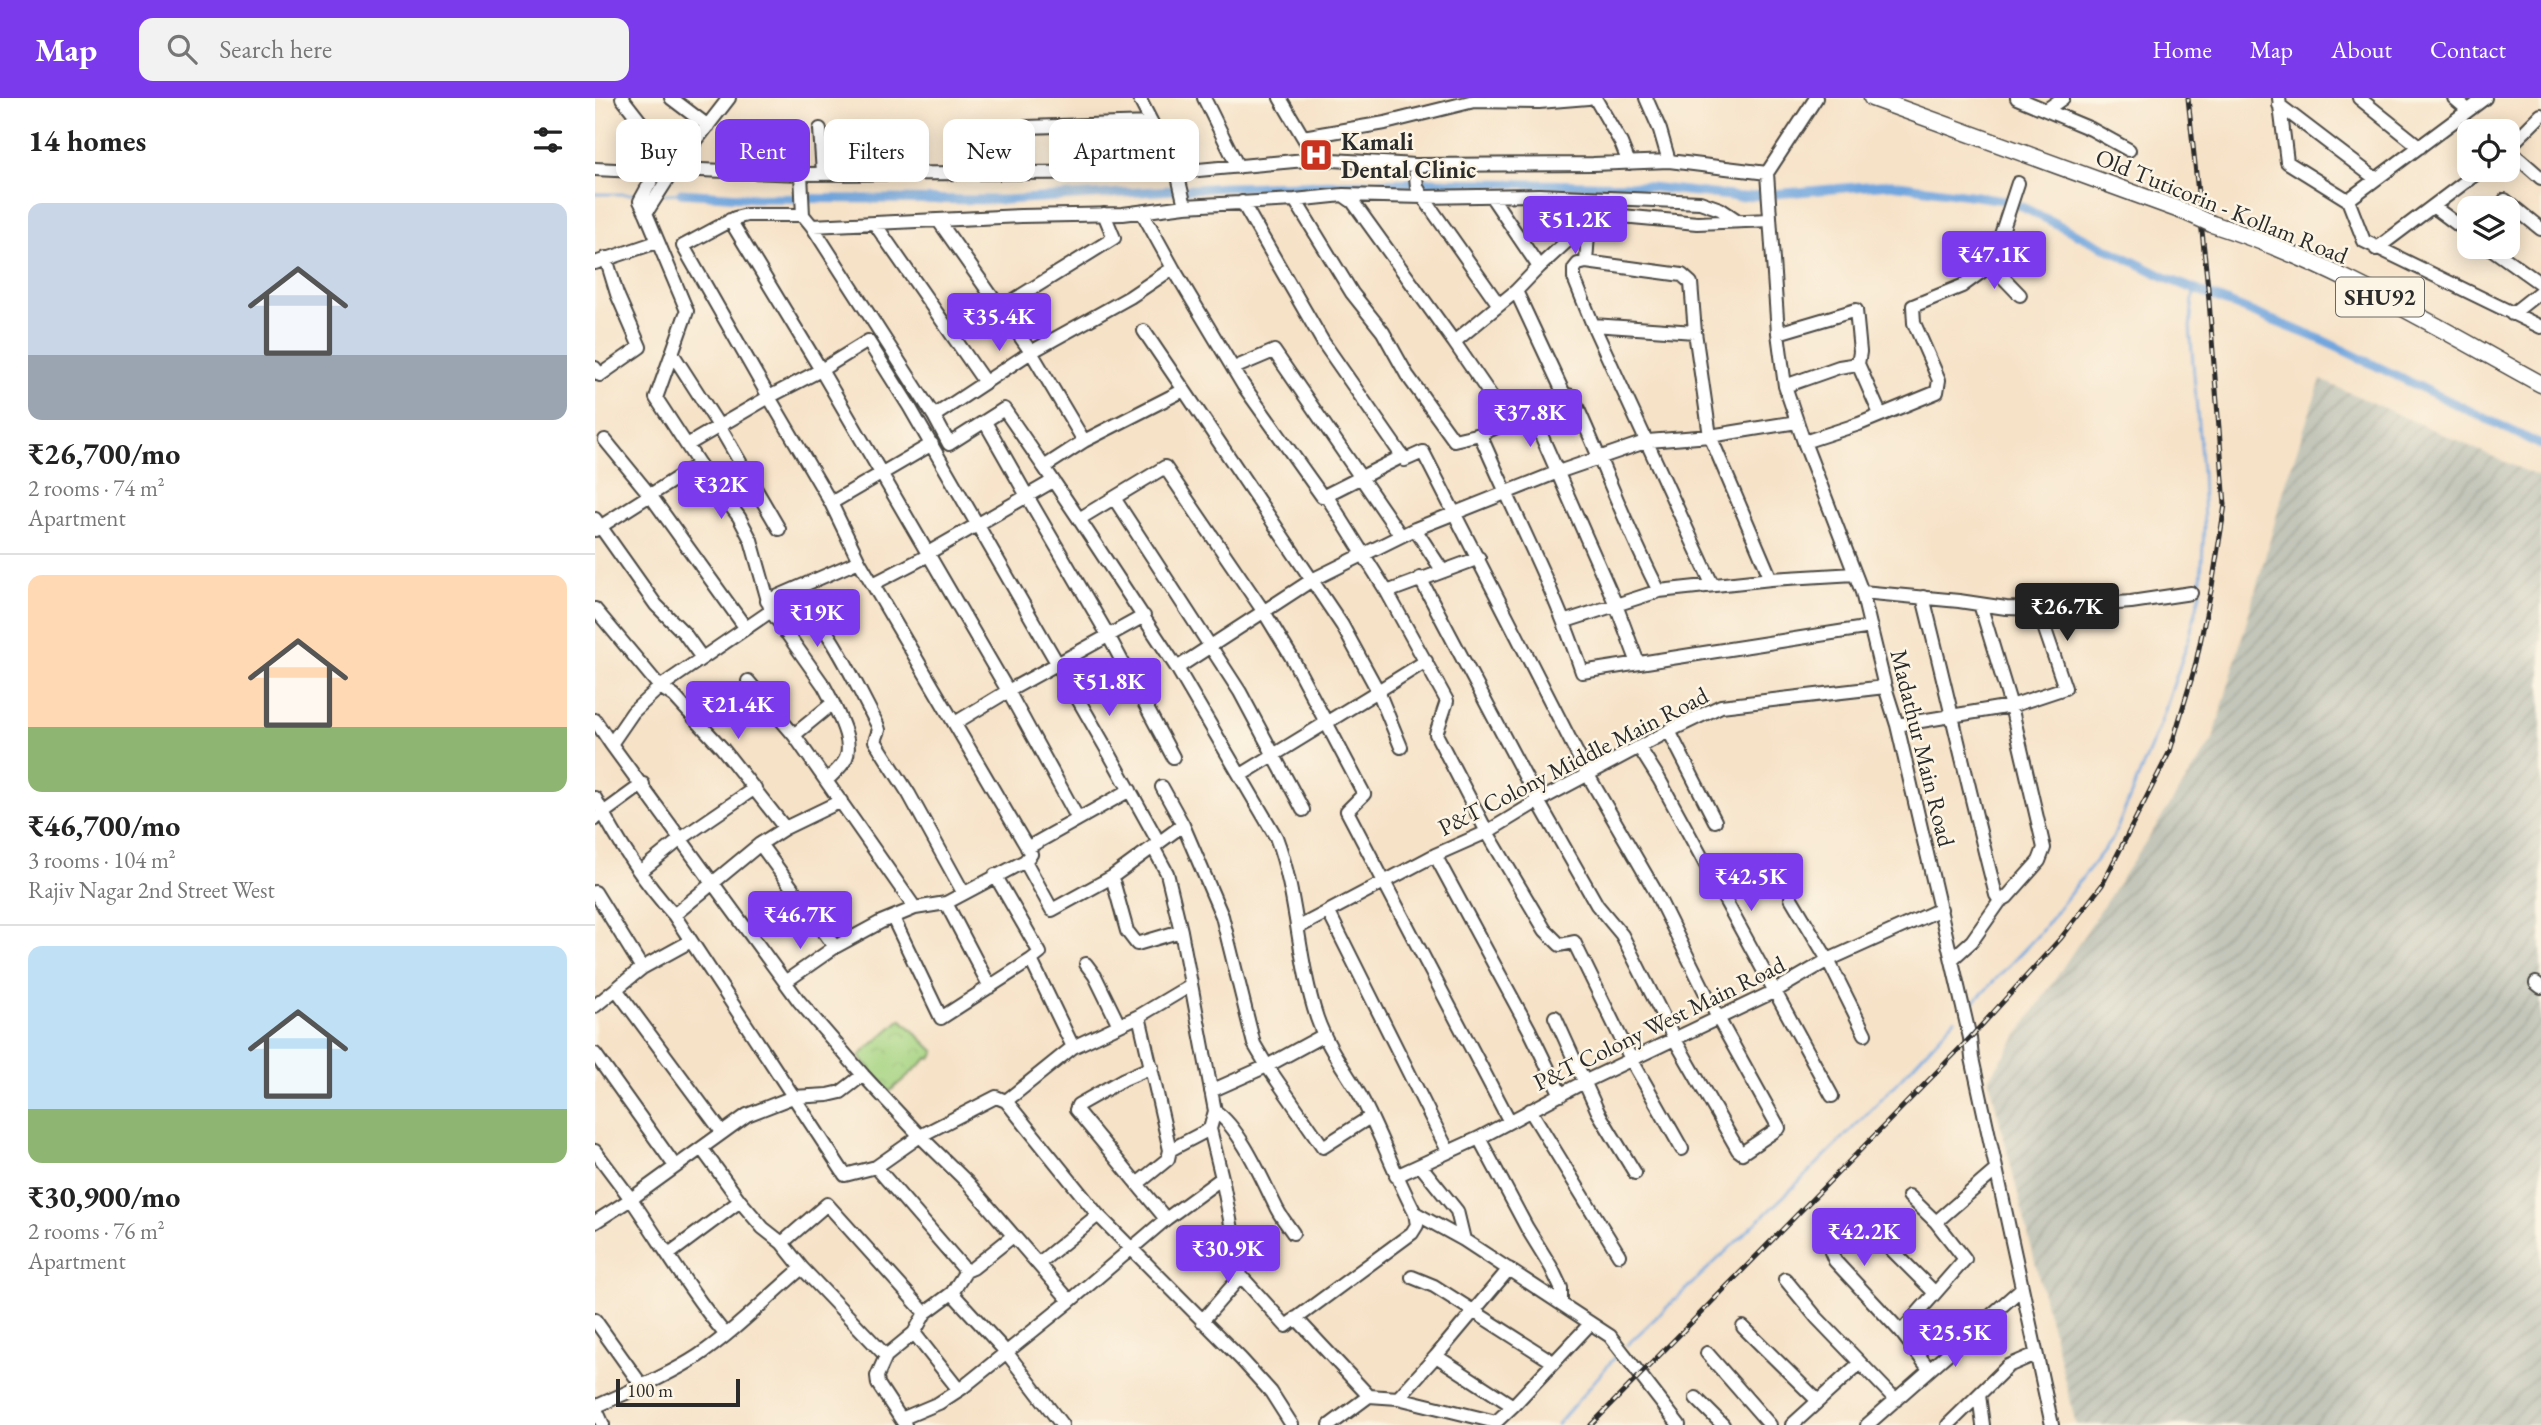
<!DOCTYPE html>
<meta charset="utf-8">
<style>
body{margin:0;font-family:"EB Garamond",serif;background:#f2f2f2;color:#222;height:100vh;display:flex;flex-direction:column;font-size:26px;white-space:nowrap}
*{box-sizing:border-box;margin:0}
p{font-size:23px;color:#767676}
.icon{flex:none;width:38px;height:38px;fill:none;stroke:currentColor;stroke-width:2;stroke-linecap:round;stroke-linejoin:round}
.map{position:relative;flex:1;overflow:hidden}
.panel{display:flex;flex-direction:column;background:#fff;width:595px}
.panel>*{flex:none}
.guide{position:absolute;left:21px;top:21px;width:665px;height:63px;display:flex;gap:14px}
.controls{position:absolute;left:1862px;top:21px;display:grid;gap:14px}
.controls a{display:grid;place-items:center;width:63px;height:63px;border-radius:14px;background:#fff;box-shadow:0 4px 18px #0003;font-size:35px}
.scale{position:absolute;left:21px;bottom:18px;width:124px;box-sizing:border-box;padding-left:7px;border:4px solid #2b2b2b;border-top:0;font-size:19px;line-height:24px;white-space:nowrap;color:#2b2b2b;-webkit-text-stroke:5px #fcf5e5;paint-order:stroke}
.price{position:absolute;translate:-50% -60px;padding:0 16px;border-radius:7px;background:#7c3aed;color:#fff;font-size:23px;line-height:46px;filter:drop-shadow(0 2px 4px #0008)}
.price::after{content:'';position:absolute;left:50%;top:42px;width:21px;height:16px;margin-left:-10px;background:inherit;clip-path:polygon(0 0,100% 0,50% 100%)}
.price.current{background:#222;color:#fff}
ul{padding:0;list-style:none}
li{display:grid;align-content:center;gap:14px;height:371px;padding:0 28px}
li+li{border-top:2px solid #e0e0e0}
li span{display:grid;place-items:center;height:217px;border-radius:14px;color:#555}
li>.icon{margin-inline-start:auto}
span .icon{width:126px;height:126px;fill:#fffc;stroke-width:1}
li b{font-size:30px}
h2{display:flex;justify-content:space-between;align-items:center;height:84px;padding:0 28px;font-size:30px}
.chip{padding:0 24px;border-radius:14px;background:#fff;box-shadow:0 4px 18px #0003;font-size:24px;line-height:63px}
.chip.current{background:#7c3aed;color:#fff}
header{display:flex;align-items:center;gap:42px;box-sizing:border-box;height:98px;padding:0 35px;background:#7c3aed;color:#fff}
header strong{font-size:33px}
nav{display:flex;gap:38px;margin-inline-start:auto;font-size:24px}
.search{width:490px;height:63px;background:#f2f2f2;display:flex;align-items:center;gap:18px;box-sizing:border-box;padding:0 24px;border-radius:14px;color:#767676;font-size:26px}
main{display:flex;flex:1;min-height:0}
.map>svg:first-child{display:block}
.industrial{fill:url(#industrial-furrows)}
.park{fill:url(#park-crowns);stroke:#688056;stroke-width:2}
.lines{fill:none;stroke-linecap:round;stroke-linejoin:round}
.stream{stroke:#71a6de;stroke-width:2.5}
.canal{stroke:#71a6de;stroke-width:9}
.minor-casing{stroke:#494642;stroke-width:16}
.major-casing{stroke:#494642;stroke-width:19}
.minor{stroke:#fff;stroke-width:12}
.major{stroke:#fff;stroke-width:16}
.rail-casing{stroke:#2b2b2b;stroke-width:5}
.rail{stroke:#fcf5e5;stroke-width:2.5;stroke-dasharray:8;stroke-linecap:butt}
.major-bridge-casing{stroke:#494642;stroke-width:19;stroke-linecap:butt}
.major-bridge{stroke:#fff;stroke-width:16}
.labels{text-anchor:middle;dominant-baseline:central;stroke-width:5;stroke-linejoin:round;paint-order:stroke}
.shield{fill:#fcf5e5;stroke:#6a6863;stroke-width:2}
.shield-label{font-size:23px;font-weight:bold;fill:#2b2b2b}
.poi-label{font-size:24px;font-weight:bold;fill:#2b2b2b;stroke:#fcf5e5;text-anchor:start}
.street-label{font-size:24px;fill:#2b2b2b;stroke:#fcf5e5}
</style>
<header>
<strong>Map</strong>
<div class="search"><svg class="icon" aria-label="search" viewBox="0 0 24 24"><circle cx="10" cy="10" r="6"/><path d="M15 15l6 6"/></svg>Search here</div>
<nav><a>Home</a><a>Map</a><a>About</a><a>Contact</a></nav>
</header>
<main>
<section class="panel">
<h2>14 homes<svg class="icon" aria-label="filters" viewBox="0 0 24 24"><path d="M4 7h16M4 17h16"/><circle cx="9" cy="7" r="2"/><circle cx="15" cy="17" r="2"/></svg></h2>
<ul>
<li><span style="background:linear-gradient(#c9d6e8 70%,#9aa5b1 0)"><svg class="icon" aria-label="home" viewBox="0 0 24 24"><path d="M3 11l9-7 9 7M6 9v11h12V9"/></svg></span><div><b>₹26,700/mo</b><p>2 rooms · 74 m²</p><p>Apartment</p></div></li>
<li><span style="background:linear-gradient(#ffd9b3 70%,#8fb573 0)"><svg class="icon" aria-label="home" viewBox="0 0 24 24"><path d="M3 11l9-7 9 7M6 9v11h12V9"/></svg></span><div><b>₹46,700/mo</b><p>3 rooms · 104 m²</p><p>Rajiv Nagar 2nd Street West</p></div></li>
<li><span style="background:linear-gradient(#bfe0f5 75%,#8fb573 0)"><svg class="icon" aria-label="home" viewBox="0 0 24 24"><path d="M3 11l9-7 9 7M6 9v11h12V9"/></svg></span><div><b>₹30,900/mo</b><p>2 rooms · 76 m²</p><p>Apartment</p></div></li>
</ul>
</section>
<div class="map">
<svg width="1946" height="1327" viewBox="0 0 1946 1327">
<defs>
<pattern id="industrial-furrows" width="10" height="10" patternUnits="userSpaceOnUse" patternTransform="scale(1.75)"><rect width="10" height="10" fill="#c3c6b9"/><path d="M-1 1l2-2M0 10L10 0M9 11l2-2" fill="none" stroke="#a8aa9f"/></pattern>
<pattern id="park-crowns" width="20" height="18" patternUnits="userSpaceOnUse" patternTransform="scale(1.75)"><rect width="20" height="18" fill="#a6d482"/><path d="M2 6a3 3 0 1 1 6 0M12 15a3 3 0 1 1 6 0" fill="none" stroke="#8fb670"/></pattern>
</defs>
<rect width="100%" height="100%" fill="#fcf5e5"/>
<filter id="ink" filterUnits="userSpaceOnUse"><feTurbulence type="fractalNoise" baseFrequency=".0143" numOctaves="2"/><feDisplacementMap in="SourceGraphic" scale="14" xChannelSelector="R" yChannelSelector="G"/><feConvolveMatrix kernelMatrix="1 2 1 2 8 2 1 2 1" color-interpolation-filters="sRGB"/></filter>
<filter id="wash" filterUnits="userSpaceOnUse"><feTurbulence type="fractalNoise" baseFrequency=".00686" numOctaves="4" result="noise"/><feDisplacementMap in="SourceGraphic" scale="28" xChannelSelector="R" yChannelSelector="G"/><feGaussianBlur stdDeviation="1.57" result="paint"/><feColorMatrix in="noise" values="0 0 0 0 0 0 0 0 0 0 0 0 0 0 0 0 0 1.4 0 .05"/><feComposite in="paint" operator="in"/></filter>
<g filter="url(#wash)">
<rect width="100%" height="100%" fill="#f6e2c7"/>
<!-- industrial -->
<path class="industrial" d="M1726,282L1946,380V1327H1481L1394,981L1618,642L1693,378Z"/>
<!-- park -->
<path class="park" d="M306,921L340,954L336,961L333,960L294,994L264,958Z"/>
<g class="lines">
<!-- stream -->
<path class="stream" d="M0,96H44
M69,96L86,95
M1379,904L1444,836L1518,740L1565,627L1594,540L1605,497L1609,430L1607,373L1595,229L1599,191
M1032,1247C1144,1141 1258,1037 1360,921
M962,1327L1021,1258"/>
<!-- canal -->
<path class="canal" d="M86,95L160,100L409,102L630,89L834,84L1046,88L1144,99L1296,86L1409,102
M1425,108L1576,182L1727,242L1946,347"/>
</g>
</g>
<g filter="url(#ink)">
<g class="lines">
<defs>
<path id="minor" d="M27,0L69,54L79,71
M76,0L113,28
M134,0L79,71L51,115L92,213L61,300L104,366L144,419L156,442L176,513L65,589L38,614L16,646L204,903L268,977L325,1038L373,1085L475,1203
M544,0L582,74L590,108
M609,0L643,69
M685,0L721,61
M1000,0L1026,45L1034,65
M1051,0L1065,32L1074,63
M1221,0L1172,75L1183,235L1190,288L1209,344L1267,494L1290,589L1302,627L1375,940L1377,960L1457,1327
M1422,0L1496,31L1534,52
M1684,0L1692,64L1753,102L1769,143L1946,229
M1764,0L1825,49
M1859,0L1873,12
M1684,7L1781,81
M1451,12L1468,0
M431,29L556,25
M225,31L228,75
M708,39L790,25L879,3L944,4L993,0
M1913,50L1946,17
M1913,51L1946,80
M820,67L822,89L828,99L904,207
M0,71L61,74L79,71L206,76L582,74L721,61L820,67L998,66L1074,63L1172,75
M748,97L758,104L859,244
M896,98L944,169L921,193L859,244L914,324L969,296L977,298C1007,362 1031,430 1064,493
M700,102L757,195L788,234L812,277L859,342L885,336
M1753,102L1890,0
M1910,102L1946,131
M647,104L728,244L810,362L828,354L993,677L1059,791L1123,920L1184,1030L1147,1055L1143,1052L1079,940L1027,837L1002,807L943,703L825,480
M1839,109L1874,135
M547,114L578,170
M51,115L45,103L61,74
M208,117L217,128L426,118L528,116L590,108L700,102L748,97L828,99L944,97L1105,104L1125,111L1143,123
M135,122L226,272L174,299L236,405L337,346
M343,122L436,254L535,199L578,170L648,287L727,398L731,397L792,494L852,603L841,636L892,734L950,832L965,847L979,844L1036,961L1087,1051
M280,126L389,283
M217,128L339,318L354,346L409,311L449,369
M1406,143L1438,167
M1894,149L1946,186
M1781,151L1886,72
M991,164L994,123L993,101
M0,165L62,144
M1396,167L1425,197
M944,169L994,123L1005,116L1102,125L1175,122
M921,193L969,296
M406,210L519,140L509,116
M1917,216L1946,193
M998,227L1100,234
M549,233L589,292
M1183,235L1261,212L1265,254L1263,266
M77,255L124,328L184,431
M0,270L5,277L45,249L22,196L11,160
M639,270L679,253L806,438
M1190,288L1244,269L1263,266L1285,316
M936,314L1021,507L1043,565
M339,318L436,254L489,343
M390,324L432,398L458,383
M914,324L885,336C919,416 960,492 987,574L1276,529
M10,342L55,397L150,529
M1209,344L1264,326L1342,294L1344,282L1319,225L1318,208L1367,188L1396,167L1423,85
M92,347L174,299L88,148L140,120L152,117H208L206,76
M731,397L808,358
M519,400L645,594L708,712
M0,421L61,507L89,535L107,560
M484,421L449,369L489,343L589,292L747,527L783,593L646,677
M820,431L847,472
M0,432L104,366
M333,455L432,398L513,537L578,659
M278,486L334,457
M1117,486L998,227L979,180V171L983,166L991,164L1087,177L1096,185L1100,234L1115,338L1176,481
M792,494L884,460
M1267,494L1364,503L1411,510L1443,511L1536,504L1596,495
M1328,499C1353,598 1375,698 1401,797L1405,803
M172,503L264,463
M0,511L65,589L79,598L127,650L190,730
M176,513L229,588L238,605L199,637L320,810L351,805L430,763L436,756L264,463L236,405
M971,523L1064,493L1176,481L1260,476
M191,535L216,517C234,527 270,604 282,626L284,632L280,643L314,696L368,794
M582,570L717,482L820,431L963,374L1053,343L1115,338L1202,324
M153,583L199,637
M0,622L16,646
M360,625L413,593L549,518
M1302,627L1416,608L1470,590L1443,511
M1074,633L1120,723
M806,649L783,593L831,563
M1044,649L1064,681L1237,998
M232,682C238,676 248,668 251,660C258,644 244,619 238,605
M567,689L588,727L627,818L659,946L672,968L728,1049L775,1019
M0,700C21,741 48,783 79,817L250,1077L281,1069L325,1038L401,999L411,1003L503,1117L646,1261L676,1294L697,1327
M0,721L48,686
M483,721L413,593L226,272L273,243L314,308L514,655L564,745
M165,746L240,849
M558,749L572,775L586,833L620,1013L615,1031L627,1080L646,1178L691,1228L817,1135L822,1127L820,1115C800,1077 786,1037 766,999C751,973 732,949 722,920C702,861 703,797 681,739L582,570L484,421L570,369L669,514L697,560L769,696L752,713L914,1022
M432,750L535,692
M840,757L934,931L966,997
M430,763L457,812L517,779L588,727
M46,773L87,740L160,690
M400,777L445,855L436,862
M517,779L532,833L542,846L586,833
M0,794L47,870
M1196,800L1233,862L1270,936
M351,805L395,889
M734,815L853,1053
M79,817L165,746L190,730L246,703
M298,820L346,920L436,862L478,949L411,1003
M704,829L840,757L892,734L943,703L1074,633L1126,608L1290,589
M1357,861L1377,843L1405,803L1412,799L1444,763L1449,750L1416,608L1385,506
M491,866L500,878L524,927
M190,884L240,849L286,824L320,810
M1941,885L1946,889
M21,891L127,1034
M0,908L47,870L96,843
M544,918L575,1052L615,1031
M960,919L1003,1014L1040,1075
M478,949L544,918L596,887
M0,956L80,1068
M557,969L529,981L483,1007L481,1012L571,1121
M616,993L672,968L729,937
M935,1012L1024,1157
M620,1013C645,1030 666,1079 680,1107C684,1117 692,1126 698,1135
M884,1040L932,1130L956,1169L966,1190V1205
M107,1051L145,1103L168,1130L187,1145L207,1170L291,1258
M0,1053L36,1101L0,1124
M281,1069L371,1173
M801,1078L884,1040L989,984L1180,893L1233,862L1346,811
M542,1086L573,1061L575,1052
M820,1115L869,1142L862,1113L825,1067
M1341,1124L1401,1072
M869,1142L1015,1238L1084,1327
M187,1145L232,1106L330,1215
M74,1156L145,1103
M443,1166L503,1117
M914,1171L841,1258L918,1308L995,1226
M817,1179L839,1188L958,1264
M1190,1181L1222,1220L1301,1302
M357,1195L412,1255L467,1327
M701,1220L774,1298
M0,1222L47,1288
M607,1223L646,1178
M1148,1229L1223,1303
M1306,1234L1370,1161L1341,1124L1314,1098
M319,1235L364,1292L367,1290L475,1203L571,1121L627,1080
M130,1236C95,1194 67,1146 36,1101L152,1017L198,999L233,997L246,994L268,977
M1112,1255L1175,1327
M1334,1271L1306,1234L1240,1163L1236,1154L1267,1122L1340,1195
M1384,1297L1388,1327
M803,1300L901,1324L918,1308
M1101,1300L1128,1327
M0,1309C34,1293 71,1279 103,1258C140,1233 173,1199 207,1170
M0,1309L8,1327
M306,1321L344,1305L364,1292
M310,1327L283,1286L282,1278L291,1258L319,1235L330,1215L357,1195L371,1173L378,1170L418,1138
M735,1327L774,1298L803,1300L841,1258
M1197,1327L1265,1265
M1272,1327L1426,1191
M1353,1327L1413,1268L1441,1256"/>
<path id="major" d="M1277,0L1593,115
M1617,126C1734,163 1840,228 1946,286"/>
</defs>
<!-- minor casing -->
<use href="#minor" class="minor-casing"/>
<!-- major casing -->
<use href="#major" class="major-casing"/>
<!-- minor -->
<use href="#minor" class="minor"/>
<!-- major -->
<use href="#major" class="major"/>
<defs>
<path id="rail" d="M996,1327L1375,940L1466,840L1507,787L1575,653L1600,569L1617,488L1630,407L1613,190L1593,0"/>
</defs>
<!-- rail casing -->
<use href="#rail" class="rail-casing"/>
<!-- rail -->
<use href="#rail" class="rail"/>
<defs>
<path id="major-bridge" d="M1593,115L1617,126"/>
</defs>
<!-- major-bridge casing -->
<use href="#major-bridge" class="major-bridge-casing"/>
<!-- major-bridge -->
<use href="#major-bridge" class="major-bridge"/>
</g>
</g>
<!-- icons -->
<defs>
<symbol id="hospital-square" viewBox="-11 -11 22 22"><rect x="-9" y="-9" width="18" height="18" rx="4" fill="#c8321e" stroke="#fcf5e5"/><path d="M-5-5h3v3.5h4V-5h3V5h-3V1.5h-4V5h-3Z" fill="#fff"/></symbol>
</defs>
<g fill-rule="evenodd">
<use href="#hospital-square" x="702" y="38" width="38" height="38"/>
</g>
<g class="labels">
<!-- shield labels -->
<rect class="shield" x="1741" y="179.5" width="88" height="39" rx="5"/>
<g class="shield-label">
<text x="1785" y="199">SHU92</text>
</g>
<!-- poi labels -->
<g class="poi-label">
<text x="746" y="43">Kamali<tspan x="746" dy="28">Dental Clinic</tspan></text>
</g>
<!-- street labels -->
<g class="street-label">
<text transform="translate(1627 108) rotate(22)">Old Tuticorin - Kollam Road</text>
<text transform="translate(1328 650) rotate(76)">Madathur Main Road</text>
<text transform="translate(978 663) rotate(-27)">P&amp;T Colony Middle Main Road</text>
<text transform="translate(1064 925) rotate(-26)">P&amp;T Colony West Main Road</text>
</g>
</g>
</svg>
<div class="controls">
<a><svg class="icon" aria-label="locate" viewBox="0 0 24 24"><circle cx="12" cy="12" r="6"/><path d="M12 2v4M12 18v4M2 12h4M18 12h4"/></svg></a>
<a><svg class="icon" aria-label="layers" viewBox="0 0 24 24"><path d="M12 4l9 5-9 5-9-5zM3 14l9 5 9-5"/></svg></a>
</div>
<div class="scale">100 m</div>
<b class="price" style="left:980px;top:158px">₹51.2K</b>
<b class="price" style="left:1399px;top:193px">₹47.1K</b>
<b class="price" style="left:404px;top:255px">₹35.4K</b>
<b class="price" style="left:935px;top:351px">₹37.8K</b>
<b class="price" style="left:126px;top:423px">₹32K</b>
<b class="price current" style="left:1472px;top:545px">₹26.7K</b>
<b class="price" style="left:222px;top:551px">₹19K</b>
<b class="price" style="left:514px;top:620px">₹51.8K</b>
<b class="price" style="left:143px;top:643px">₹21.4K</b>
<b class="price" style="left:1156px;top:815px">₹42.5K</b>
<b class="price" style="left:205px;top:853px">₹46.7K</b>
<b class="price" style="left:1269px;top:1170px">₹42.2K</b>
<b class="price" style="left:633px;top:1187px">₹30.9K</b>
<b class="price" style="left:1360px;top:1271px">₹25.5K</b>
<div class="guide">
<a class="chip">Buy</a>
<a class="chip current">Rent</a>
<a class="chip">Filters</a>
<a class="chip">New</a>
<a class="chip">Apartment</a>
</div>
</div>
</main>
